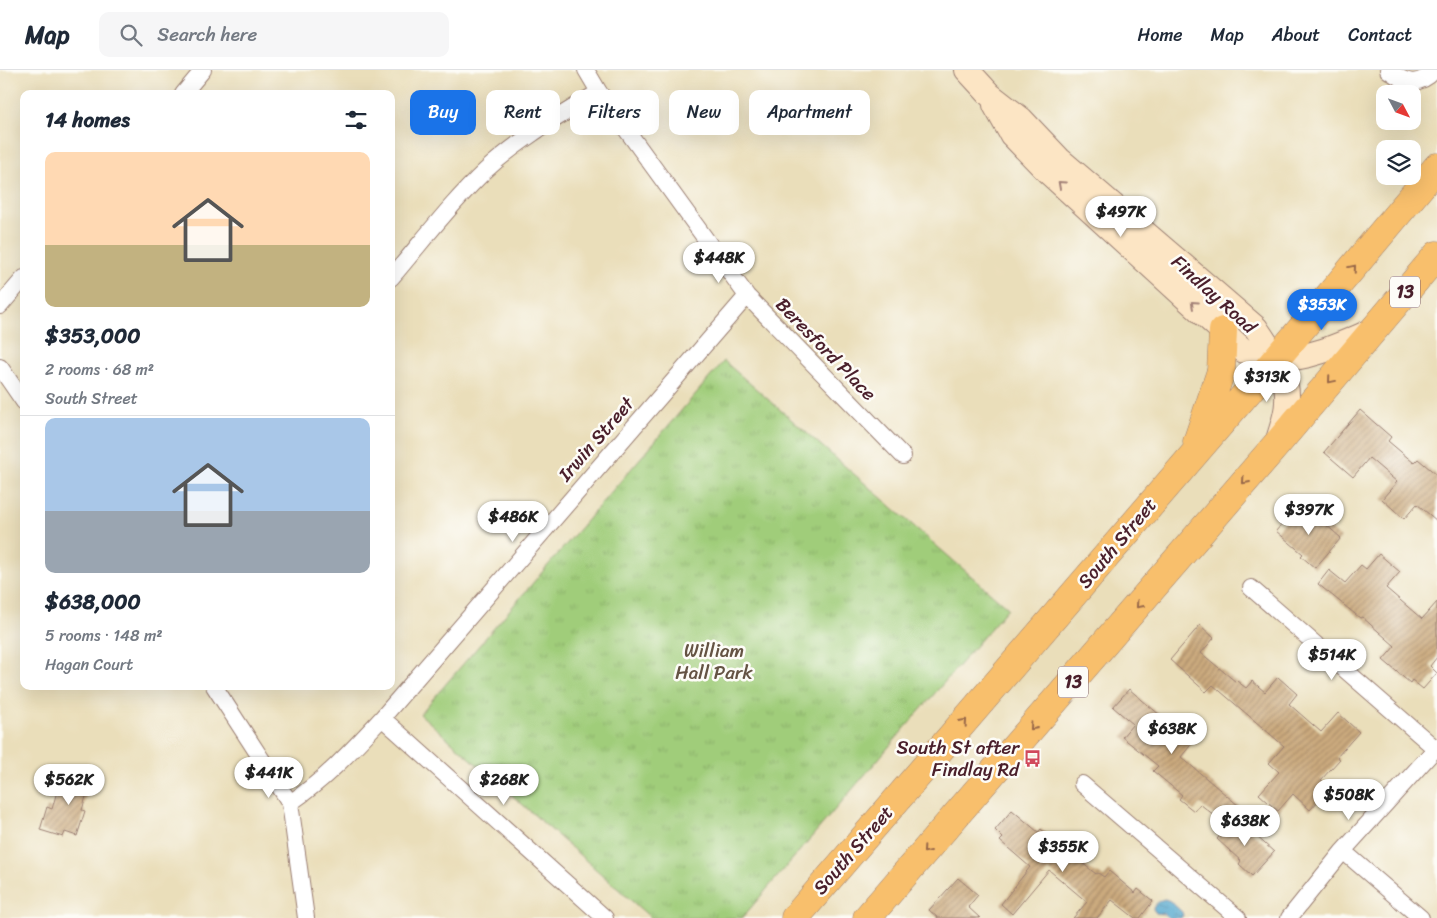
<!DOCTYPE html>
<meta charset="utf-8">
<style>
body{margin:0;font-family:Sriracha,sans-serif;background:#f6f6f7;color:#1f2937;height:100vh;display:flex;flex-direction:column;font-size:19px;white-space:nowrap}
*{box-sizing:border-box;margin:0}
p{font-size:16px;color:#747a83}
.icon{flex:none;width:28px;height:28px;fill:none;stroke:currentColor;stroke-width:2;stroke-linecap:round;stroke-linejoin:round}
.map{position:relative;flex:1;overflow:hidden}
.sheet{position:absolute;left:20px;top:20px;width:375px;height:600px;display:flex;flex-direction:column;background:#fff;border-radius:10px;box-shadow:0 5px 20px #0002}
.sheet>*{flex:none}
.hud{position:absolute;left:410px;top:20px;width:475px;height:45px;display:flex;gap:10px}
.needle{width:32px;rotate:131deg}
.fabs{position:absolute;left:1376px;top:15px;display:grid;gap:10px}
.fabs a{display:grid;place-items:center;width:45px;height:45px;border-radius:10px;background:#fff;box-shadow:0 5px 20px #0002;font-size:25px}
.price{position:absolute;translate:-50% -42px;padding:0 11px;border-radius:18px;background:#fff;color:#222;font-size:16px;line-height:32px;filter:drop-shadow(0 1px 2px #0008)}
.price::after{content:'';position:absolute;left:50%;top:30px;width:15px;height:11px;margin-left:-8px;background:inherit;clip-path:polygon(0 0,100% 0,50% 100%)}
.price.current{background:#1a73e8;color:#fff}
ul{padding:0;list-style:none}
li{display:grid;align-content:center;gap:10px;height:265px;padding:0 25px}
li+li{border-top:1px solid #e0e1e3}
li span{display:grid;place-items:center;height:155px;border-radius:10px;color:#555}
li>.icon{margin-inline-start:auto}
span .icon{width:90px;height:90px;fill:#fffc;stroke-width:1}
li b{font-size:21px}
h2{display:flex;justify-content:space-between;align-items:center;height:60px;padding:0 25px;font-size:21px}
.tag{padding:0 18px;border-radius:10px;background:#fff;box-shadow:0 5px 20px #0002;font-size:18px;line-height:45px}
.tag.current{background:#1a73e8;color:#fff}
header{display:flex;align-items:center;gap:30px;box-sizing:border-box;height:70px;padding:0 25px;background:#fff;border-bottom:1px solid #e0e1e3}
header strong{font-size:24px}
nav{display:flex;gap:28px;margin-inline-start:auto;font-size:18px}
.search{width:350px;height:45px;background:#f6f6f7;display:flex;align-items:center;gap:12px;box-sizing:border-box;padding:0 18px;border-radius:10px;color:#747a83;font-size:19px}
.map>svg:first-child{display:block}
.park{fill:url(#park-tufts);stroke:#757652}
.water{fill:url(#water-ripples);stroke:#4e637c}
.building{fill:url(#building-hatch)}
.lines{fill:none;stroke-linecap:round;stroke-linejoin:round}
.street-casing{stroke:#9a7e72;stroke-width:18}
.secondary-casing{stroke:#9a7e72;stroke-width:26}
.highway-casing{stroke:#9a7e72;stroke-width:29}
.street{stroke:#fff;stroke-width:16}
.secondary{stroke:#fce5c4;stroke-width:24}
.highway{stroke:#f8bf6c;stroke-width:28}
.oneway{stroke:#a38278}
.oneway2{stroke:#986748}
.labels{text-anchor:middle;dominant-baseline:central;stroke-width:5;stroke-linejoin:round;paint-order:stroke}
.shield{fill:#fdfcf7;stroke:#806168;stroke-width:1}
.shield-label{font-size:18px;font-weight:bold;fill:#4a1f2b}
.street-label{font-size:19px;fill:#4a1f2b;stroke:#fdfcf7}
.park-label{font-size:19px;fill:#645343;stroke:#fdfcf7}
.poi-label{font-size:19px;fill:#4a1f2b;stroke:#fdfcf7;text-anchor:end}
</style>
<header>
<strong>Map</strong>
<div class="search"><svg class="icon" aria-label="search" viewBox="0 0 24 24"><circle cx="10" cy="10" r="6"/><path d="M15 15l6 6"/></svg>Search here</div>
<nav><a>Home</a><a>Map</a><a>About</a><a>Contact</a></nav>
</header>
<div class="map">
<svg width="1437" height="848" viewBox="0 0 1437 848">
<defs>
<pattern id="park-tufts" width="24" height="20" patternUnits="userSpaceOnUse" patternTransform="scale(1.25)"><rect width="24" height="20" fill="#a0cd7a"/><path d="M3 7l-1-3M5 7V3M7 7l1-3M15 17l-1-3M17 17v-4M19 17l1-3" fill="none" stroke="#8bb06a"/></pattern>
<pattern id="water-ripples" width="26" height="14" patternUnits="userSpaceOnUse" patternTransform="scale(1.25)"><rect width="26" height="14" fill="#52a7ce"/><path d="M2 4q2-2 4 0t4 0M15 11q2-2 4 0t4 0" fill="none" stroke="#4687a7"/></pattern>
<pattern id="building-hatch" width="6" height="6" patternUnits="userSpaceOnUse" patternTransform="scale(1.25)"><rect width="6" height="6" fill="#cbaa7e"/><path d="M-1 1l2-2M0 6l6-6M5 7l2-2" fill="none" stroke="#a78a67"/></pattern>
</defs>
<rect width="100%" height="100%" fill="#fdfcf7"/>
<filter id="ink" filterUnits="userSpaceOnUse"><feTurbulence type="fractalNoise" baseFrequency=".02" numOctaves="2"/><feDisplacementMap in="SourceGraphic" scale="10" xChannelSelector="R" yChannelSelector="G"/><feConvolveMatrix kernelMatrix="1 2 1 2 8 2 1 2 1" color-interpolation-filters="sRGB"/></filter>
<filter id="wash" filterUnits="userSpaceOnUse"><feTurbulence type="fractalNoise" baseFrequency=".0096" numOctaves="4" result="noise"/><feDisplacementMap in="SourceGraphic" scale="20" xChannelSelector="R" yChannelSelector="G"/><feGaussianBlur stdDeviation="1.12" result="paint"/><feColorMatrix in="noise" values="0 0 0 0 0 0 0 0 0 0 0 0 0 0 0 0 0 1.4 0 .05"/><feComposite in="paint" operator="in"/></filter>
<g filter="url(#wash)">
<rect width="100%" height="100%" fill="#eadeba"/>
<!-- park -->
<path class="park" d="M724,291L1008,538L742,848H651L420,644Z"/>
<!-- water -->
<path class="water" d="M1165,829L1170,831L1182,842L1183,846L1181,848H1169L1164,844L1156,843L1153,839C1155,833 1159,830 1165,829Z"/>
<g id="blocks">
<!-- building -->
<path class="building" d="M1360,340L1391,367L1388,371L1414,393L1418,389L1437,405V451L1417,434L1404,449L1382,429L1397,412L1369,388L1353,407L1324,382Z
M1307,438L1341,468L1315,498L1301,486L1303,484L1276,461L1291,443L1298,449Z
M1379,484L1400,502L1386,518L1422,549L1437,532V587L1430,596L1437,603L1423,619L1412,610L1410,613L1383,590L1395,576L1362,547L1360,548L1318,514L1329,500L1345,513L1361,495L1366,499Z
M1200,555L1214,568L1201,583L1236,612L1237,611L1246,618L1252,611L1265,622L1278,607L1297,624L1289,634L1321,662L1338,643L1359,662L1337,687L1340,689L1321,710L1330,718L1310,740L1293,724L1278,741L1259,724L1279,702L1269,693L1284,676L1213,615L1206,622L1170,590Z
M1129,619L1167,651L1172,645L1198,666L1181,687L1239,736L1224,753L1200,734L1194,741L1179,729L1182,725L1153,701L1158,696L1122,667L1133,654L1113,637Z
M78,695L94,700L82,740L85,741L77,766L65,762L63,767L40,760L47,737L52,739L58,718L67,721L72,706L75,707Z
M1012,740L1038,762L1041,759L1080,793L1081,792L1096,804L1098,803L1104,807L1109,801L1135,823L1138,819L1153,831L1140,848H1135L1112,830L1097,848H1073L1087,832L1049,800L1012,844L1001,834L1030,797L1000,771L1003,768L995,760Z
M1236,748L1274,782L1252,806L1239,794L1241,791L1217,769Z
M958,808L978,825L968,837L980,848H938L929,840Z"/>
</g>
</g>
<g filter="url(#ink)">
<use href="#blocks" fill-opacity="0" stroke="#9a7e72" stroke-width="1"/>
<g class="lines">
<defs>
<path id="street" d="M586,0L599,22L747,226L903,386
M1388,0C1405,13 1418,18 1435,0
M183,24L203,0
M391,208C422,172 451,133 485,101C519,69 560,46 599,22
M0,236L24,208
M0,297L24,332
M1251,518L1436,679
M214,616L290,733L306,848
M382,648L605,848
M1082,714L1238,848
M290,733C327,708 352,680 382,648L747,226
M1343,781L1421,848
M1289,848L1343,781L1437,677"/>
<path id="secondary" d="M967,0L990,25L1021,49L1059,89L1256,258C1271,281 1289,303 1287,332C1287,346 1280,361 1277,374
M995,35L1012,65L1048,102L1244,281C1255,283 1267,288 1278,289C1312,289 1343,273 1374,260"/>
<path id="highway" d="M1197,372L1221,301L1223,261
M795,848L1276,289L1437,97
M867,848L1277,374L1437,185"/>
</defs>
<!-- street casing -->
<use href="#street" class="street-casing"/>
<!-- secondary casing -->
<use href="#secondary" class="secondary-casing"/>
<!-- highway casing -->
<use href="#highway" class="highway-casing"/>
<!-- street -->
<use href="#street" class="street"/>
<!-- secondary -->
<use href="#secondary" class="secondary"/>
<!-- highway -->
<use href="#highway" class="highway"/>
</g>
<!-- one-way arrows -->
<defs><path id="oneway-chevron" d="M-2-3.5L2.5 0L-2 3.5" fill="none" stroke-width="1.6" stroke-linecap="round" stroke-linejoin="round" transform="scale(1.25)"/></defs>
<g class="oneway">
<use href="#oneway-chevron" transform="translate(1061 114) rotate(-138)"/>
<use href="#oneway-chevron" transform="translate(1194 234) rotate(-138)"/>
</g>
<g class="oneway2">
<use href="#oneway-chevron" transform="translate(1353 198) rotate(-50)"/>
<use href="#oneway-chevron" transform="translate(1331 310) rotate(130)"/>
<use href="#oneway-chevron" transform="translate(1245 411) rotate(131)"/>
<use href="#oneway-chevron" transform="translate(1139 535) rotate(131)"/>
<use href="#oneway-chevron" transform="translate(964 652) rotate(-49)"/>
<use href="#oneway-chevron" transform="translate(1033 657) rotate(131)"/>
<use href="#oneway-chevron" transform="translate(926 780) rotate(131)"/>
</g>
</g>
<!-- icons -->
<defs>
<symbol id="bus-bare" viewBox="-9 -9 18 18"><path d="M-5-6H5V4H4V6H2V4H-2V6H-4V4H-5ZM-3.5-4V0h7V-4ZM-3.5 1.2v1.5H-2V1.2ZM2 1.2v1.5H3.5V1.2Z" fill="#d1495b" stroke="#fdfcf7" stroke-width="2.5" paint-order="stroke"/></symbol>
</defs>
<g fill-rule="evenodd">
<use href="#bus-bare" x="1020" y="676" width="25" height="25"/>
</g>
<g class="labels">
<!-- shield labels -->
<g class="shield">
<rect x="1390" y="206.5" width="30" height="31" rx="4"/>
<rect x="1058" y="596.5" width="30" height="31" rx="4"/>
</g>
<g class="shield-label">
<text x="1405" y="222">13</text>
<text x="1073" y="612">13</text>
</g>
<!-- street labels -->
<g class="street-label">
<text transform="translate(1214 224) rotate(42)">Findlay Road</text>
<text transform="translate(826 279) rotate(46)">Beresford Place</text>
<text transform="translate(596 369) rotate(-49)">Irwin Street</text>
<text transform="translate(1117 473) rotate(-50)">South Street</text>
<text transform="translate(853 780) rotate(-49)">South Street</text>
</g>
<!-- park labels -->
<g class="park-label">
<text x="714" y="580">William<tspan x="714" dy="22">Hall Park</tspan></text>
</g>
<!-- poi labels -->
<g class="poi-label">
<text x="1019" y="677">South St after<tspan x="1019" dy="22">Findlay Rd</tspan></text>
</g>
</g>
</svg>
<div class="fabs">
<a><svg class="needle" viewBox="-14 -14 28 28"><path d="M0-13l5 13h-10z" fill="#e53935"/><path d="M0 13l5-13h-10z" fill="#747a83"/></svg></a>
<a><svg class="icon" aria-label="layers" viewBox="0 0 24 24"><path d="M12 4l9 5-9 5-9-5zM3 14l9 5 9-5"/></svg></a>
</div>
<b class="price" style="left:1121px;top:168px">$497K</b>
<b class="price" style="left:719px;top:214px">$448K</b>
<b class="price current" style="left:1322px;top:261px">$353K</b>
<b class="price" style="left:1267px;top:333px">$313K</b>
<b class="price" style="left:1309px;top:466px">$397K</b>
<b class="price" style="left:513px;top:473px">$486K</b>
<b class="price" style="left:1332px;top:611px">$514K</b>
<b class="price" style="left:1172px;top:685px">$638K</b>
<b class="price" style="left:269px;top:729px">$441K</b>
<b class="price" style="left:69px;top:736px">$562K</b>
<b class="price" style="left:504px;top:736px">$268K</b>
<b class="price" style="left:1349px;top:751px">$508K</b>
<b class="price" style="left:1245px;top:777px">$638K</b>
<b class="price" style="left:1063px;top:803px">$355K</b>
<div class="hud">
<a class="tag current">Buy</a>
<a class="tag">Rent</a>
<a class="tag">Filters</a>
<a class="tag">New</a>
<a class="tag">Apartment</a>
</div>
<section class="sheet">
<h2>14 homes<svg class="icon" aria-label="filters" viewBox="0 0 24 24"><path d="M4 7h16M4 17h16"/><circle cx="9" cy="7" r="2"/><circle cx="15" cy="17" r="2"/></svg></h2>
<ul>
<li><span style="background:linear-gradient(#ffd9b3 60%,#c2b280 0)"><svg class="icon" aria-label="home" viewBox="0 0 24 24"><path d="M3 11l9-7 9 7M6 9v11h12V9"/></svg></span><div><b>$353,000</b><p>2 rooms · 68 m²</p><p>South Street</p></div></li>
<li><span style="background:linear-gradient(#a9c7e8 60%,#9aa5b1 0)"><svg class="icon" aria-label="home" viewBox="0 0 24 24"><path d="M3 11l9-7 9 7M6 9v11h12V9"/></svg></span><div><b>$638,000</b><p>5 rooms · 148 m²</p><p>Hagan Court</p></div></li>
</ul>
</section>
</div>
